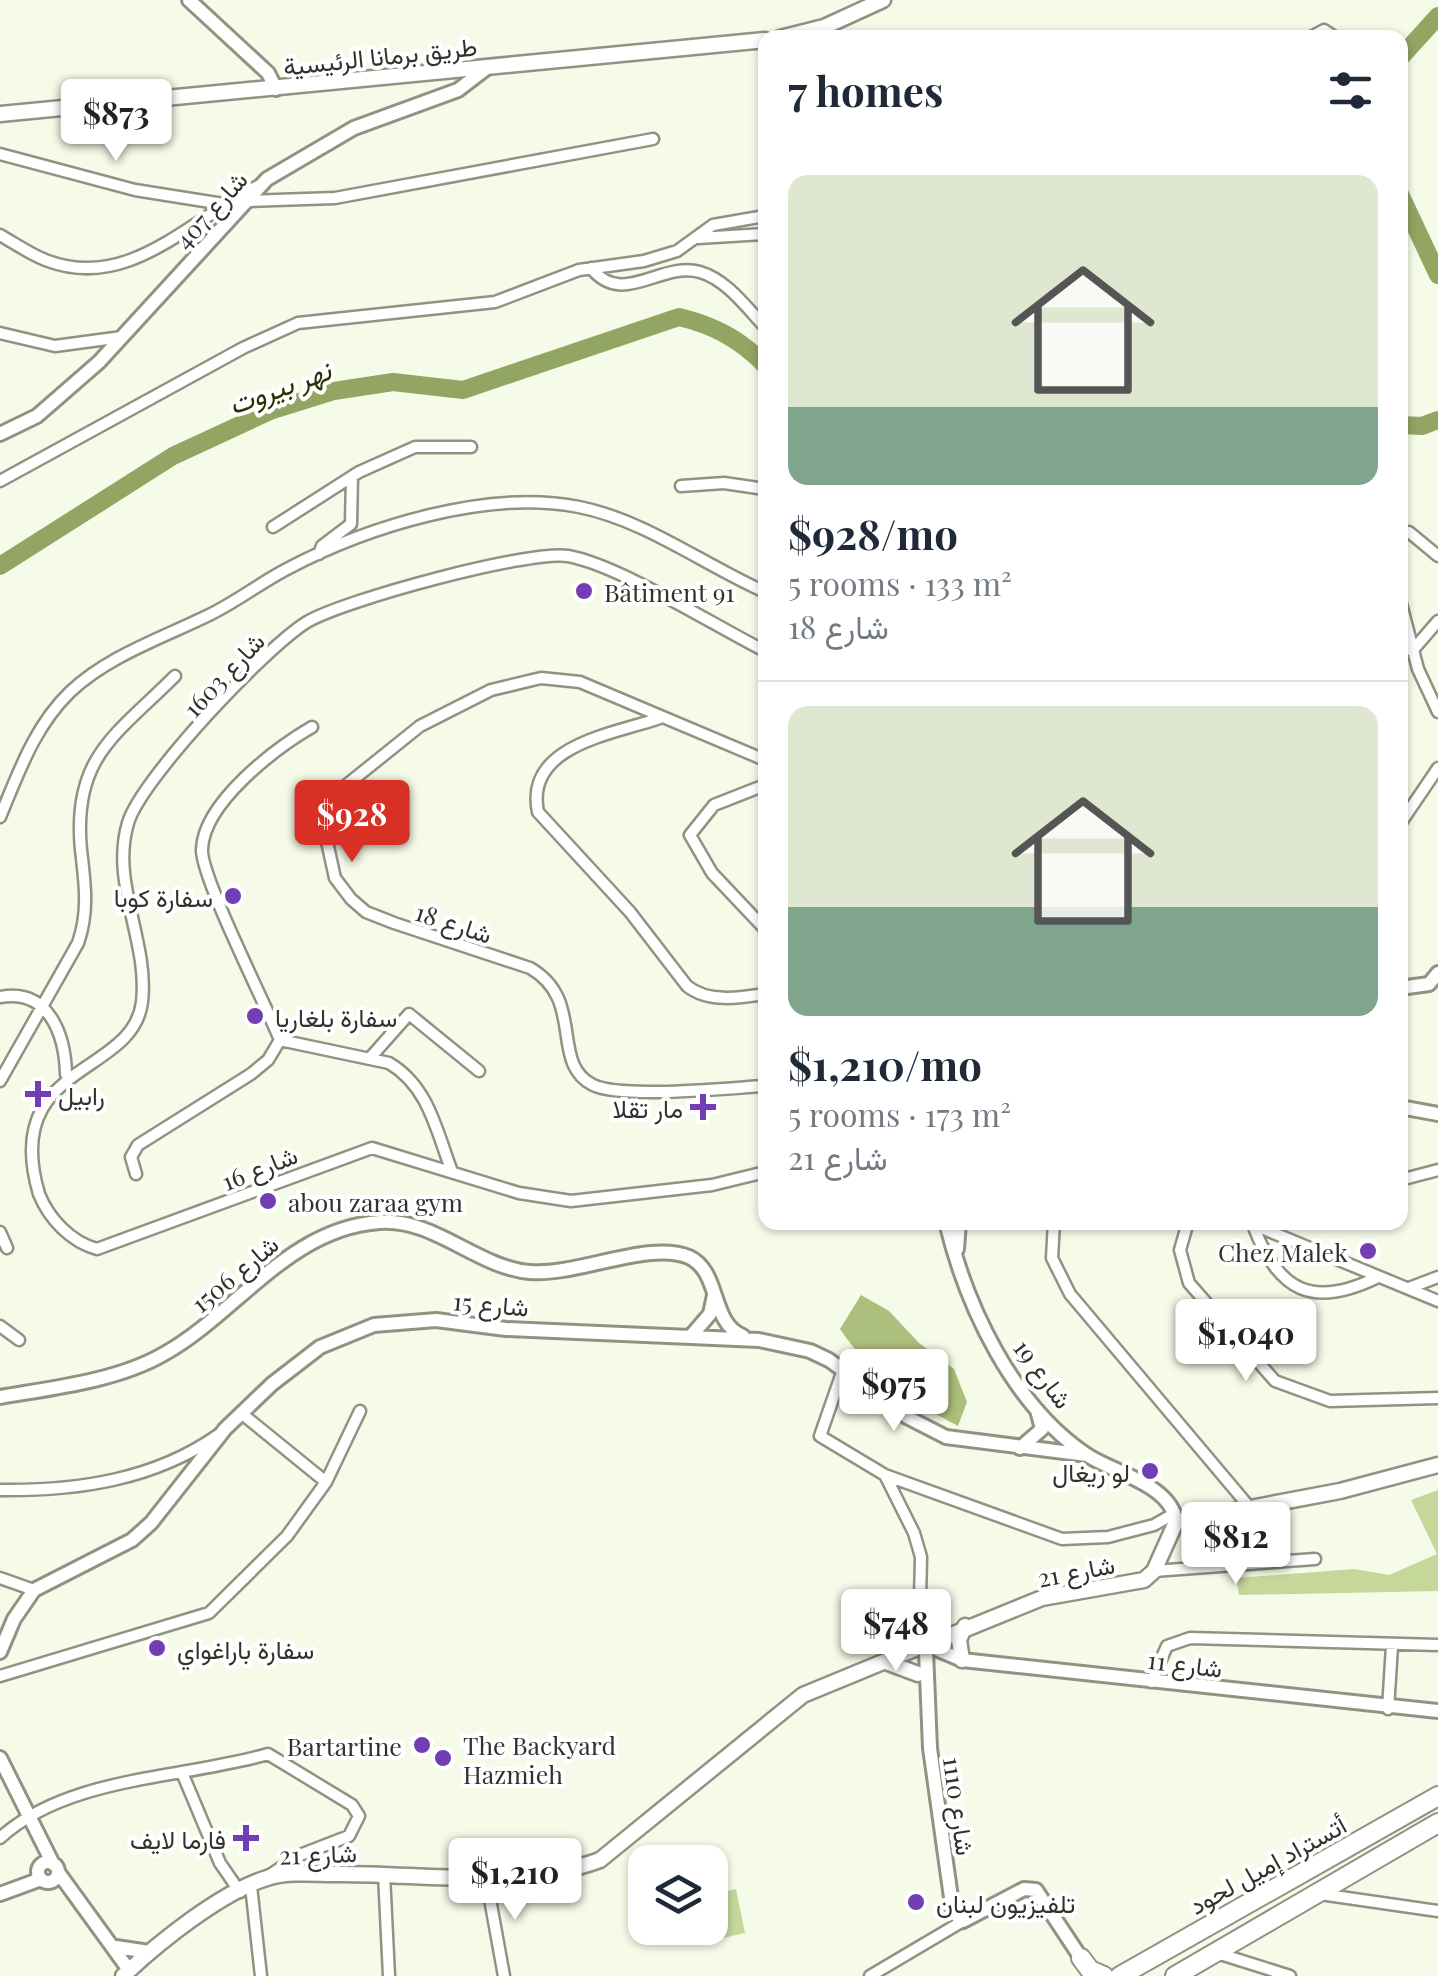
<!DOCTYPE html>
<meta charset="utf-8">
<style>
body{margin:0;font-family:"Playfair Display",Vazirmatn,serif;background:#f2f2f3;color:#1f2937;height:100vh;display:flex;flex-direction:column;font-size:38px;white-space:nowrap}
*{box-sizing:border-box;margin:0}
p{font-size:32px;color:#747a83}
.icon{flex:none;width:55px;height:55px;fill:none;stroke:currentColor;stroke-width:2;stroke-linecap:round;stroke-linejoin:round}
.map{position:relative;flex:1;overflow:hidden}
.drawer{position:absolute;left:758px;top:30px;width:650px;height:1200px;display:flex;flex-direction:column;background:#fff;border-radius:20px;box-shadow:0 2px 8px #0004}
.drawer>*{flex:none}
.buttons{position:absolute;left:628px;top:1845px;display:grid;gap:20px}
.buttons a{display:grid;place-items:center;width:100px;height:100px;border-radius:20px;background:#fff;box-shadow:0 2px 8px #0004;font-size:50px}
.price{position:absolute;translate:-50% -85px;padding:0 22px;border-radius:10px;background:#fff;color:#222;font-size:32px;line-height:65px;filter:drop-shadow(0 2px 5px #0008)}
.price::after{content:'';position:absolute;left:50%;top:60px;width:30px;height:22px;margin-left:-15px;background:inherit;clip-path:polygon(0 0,100% 0,50% 100%)}
.price.current{background:#d93025;color:#fff}
ul{padding:0;list-style:none}
li{display:grid;align-content:center;gap:20px;height:530px;padding:0 30px}
li+li{border-top:2px solid #e0e1e3}
li span{display:grid;place-items:center;height:310px;border-radius:20px;color:#555}
li>.icon{margin-inline-start:auto}
span .icon{width:180px;height:180px;fill:#fffc;stroke-width:1}
li b{font-size:42px}
h2{display:flex;justify-content:space-between;align-items:center;height:120px;padding:0 30px;font-size:42px}
.map>svg:first-child{display:block}
.green{fill:#c5d799}
.forest{fill:#adbf7c}
.lines{fill:none;stroke-linecap:round;stroke-linejoin:round}
.river{stroke:#93a563;stroke-width:18}
.minor-casing{stroke:#8e9482;stroke-width:15}
.tertiary-casing{stroke:#8e9482;stroke-width:18}
.secondary-casing{stroke:#8e9482;stroke-width:19}
.motorway-casing{stroke:#8e9482;stroke-width:22}
.minor{stroke:#fff;stroke-width:10}
.tertiary{stroke:#fff;stroke-width:12}
.secondary{stroke:#fff;stroke-width:14}
.motorway{stroke:#fff;stroke-width:18}
.poi-dot{fill:#733db4;stroke:#fff;stroke-width:4}
.labels{text-anchor:middle;dominant-baseline:central;stroke-width:8;stroke-linejoin:round;paint-order:stroke}
.street-label{font-size:25px;fill:#30322b;stroke:#fff}
.poi-label{font-size:25px;fill:#30322b;stroke:#fff;text-anchor:start}
.water-label{font-size:28px;font-style:italic;fill:#283200;stroke:#fff}
</style>
<div class="map">
<svg width="1438" height="1976" viewBox="0 0 1438 1976">
<rect width="100%" height="100%" fill="#f5fbe8"/>
<!-- green -->
<path class="green" d="M1438,1490V1591L1239,1595L1236,1578L1354,1569L1389,1575L1437,1554L1411,1500Z
M736,1889L745,1933L723,1938L713,1894Z"/>
<!-- forest -->
<path class="forest" d="M861,1295L889,1311L919,1343L954,1369L967,1402L958,1426C910,1401 871,1375 840,1329Z"/>
<g class="lines">
<!-- river -->
<path class="river" d="M1400,58L1438,16
M1400,194L1438,275
M1400,425L1422,426L1438,420
M0,566L173,456L270,411L334,391L393,382L463,390L679,317C713,325 740,339 765,365"/>
<defs>
<path id="minor" d="M1309,38L1324,30L1336,38
M0,154L135,190L223,204
M249,201L335,198L653,139
M0,235C16,244 31,255 48,261C129,291 189,220 258,186
M698,238L765,234
M591,268C623,308 660,261 700,272C727,280 746,307 765,327
M0,333L55,346L122,337
M0,481L243,348L298,323L495,302L579,270L644,261L677,251L713,225L765,216
M681,486L724,483L765,489
M273,527L359,472L415,447H471
M1409,532L1438,556
M319,554L322,546L351,524L352,477
M1400,600L1418,669L1438,712
M765,651C715,626 619,565 568,556C528,550 344,600 307,622C266,647 141,779 128,823C110,883 149,941 142,1002C133,1077 0,1062 39,1194C49,1219 71,1242 97,1249L372,1148L519,1193L571,1201L712,1185L765,1172
M1412,651L1438,621
M660,718C614,734 524,745 538,812L630,912L687,986C708,1003 739,998 765,994
M765,760L580,682L541,678L491,690L420,726L344,787L333,799L324,828L335,878L351,899L366,912L394,923L530,968C586,1000 549,1063 593,1085C622,1099 728,1088 765,1086
M765,785L714,805L690,835L712,873L765,929
M0,817C19,772 34,727 70,692C108,656 162,638 209,615C236,602 260,583 287,569C368,526 489,489 579,507C645,520 704,565 765,592
M1400,824L1438,768
M0,997C49,988 65,1035 66,1074
M280,1040C266,1005 200,875 202,849C204,802 276,748 312,727
M280,1040L389,1063C428,1086 436,1129 451,1169
M370,1058L409,1014L479,1071
M0,1081L78,943C89,912 85,883 81,850C72,757 116,735 175,676
M136,1174L131,1157L138,1145L251,1074L268,1060L280,1040
M1400,1180L1438,1170
M1054,1222L1052,1258L1070,1294L1251,1509
M1188,1222L1180,1250L1189,1283L1275,1381L1330,1401L1438,1398
M1247,1222L1438,1301
M1253,1225C1278,1292 1313,1309 1378,1277
M0,1232L7,1248
M1409,1288L1438,1277
M0,1326L19,1340
M843,1370L820,1436L885,1475L1062,1539L1108,1537L1154,1525L1175,1513
M241,1413L326,1482
M885,1475L914,1533L921,1557L919,1641
M0,1490C77,1491 154,1480 218,1435
M1154,1571L1315,1559
M0,1578L34,1590
M0,1676L209,1613L287,1536L326,1482L360,1411
M1151,1682L1167,1646L1190,1638L1438,1645
M1388,1709L1392,1646
M183,1775L220,1863L240,1892
M0,1838C68,1776 181,1779 268,1754L352,1805L359,1816L349,1836L300,1855L270,1875
M384,1874L389,1976
M486,1877L504,1976
M251,1886L261,1976
M1320,1894L1438,1911
M1217,1953L1290,1976
M870,1976L963,1921"/>
<path id="tertiary" d="M189,0L268,73L276,89
M0,434L37,416L99,362L267,179L354,128L458,90L488,67
M1400,988L1429,984L1438,973
M1400,1107L1438,1114
M946,1222C966,1306 1013,1406 1087,1455C1114,1473 1172,1485 1176,1522
M957,1249L959,1222
M691,1336L710,1314L714,1295
M0,1397C52,1388 116,1381 162,1355C237,1314 288,1228 380,1222C434,1218 478,1268 530,1272C577,1276 649,1240 689,1257C721,1272 710,1323 743,1336
M1020,1448L1042,1429L1037,1410
M929,1646L962,1660L1438,1711
M926,1651L930,1748L953,1912L963,1921L1024,1889L1036,1890L1081,1958
M0,1652L14,1619L34,1590L132,1540L151,1523L225,1429L272,1384L320,1347L374,1325L436,1320L506,1329L759,1340L810,1351L829,1360L907,1417L946,1437L1087,1455
M0,1758L53,1864
M38 1872a10 10 0 1 1 20 0a10 10 0 1 1-20 0Z
M58,1872L129,1970
M0,1894L41,1879
M116,1947L149,1952"/>
<path id="secondary" d="M780,38L824,27L883,0
M0,114L765,40
M929,1644L1042,1598L1144,1580L1154,1571L1176,1522L1340,1491L1438,1465
M962,1660L959,1640L965,1626
M886,1662L918,1674
M123,1976C158,1943 221,1892 267,1878C288,1871 314,1874 336,1874C423,1873 516,1891 600,1860L803,1695L917,1648"/>
<path id="motorway" d="M1081,1958L1090,1970L1104,1976
M1120,1976L1438,1796
M1175,1976L1438,1823"/>
</defs>
<!-- minor casing -->
<use href="#minor" class="minor-casing"/>
<!-- tertiary casing -->
<use href="#tertiary" class="tertiary-casing"/>
<!-- secondary casing -->
<use href="#secondary" class="secondary-casing"/>
<!-- motorway casing -->
<use href="#motorway" class="motorway-casing"/>
<!-- minor -->
<use href="#minor" class="minor"/>
<!-- tertiary -->
<use href="#tertiary" class="tertiary"/>
<!-- secondary -->
<use href="#secondary" class="secondary"/>
<!-- motorway -->
<use href="#motorway" class="motorway"/>
</g>
<!-- markers -->
<g class="poi-dot">
<circle cx="584" cy="591" r="10"/>
<circle cx="233" cy="896" r="10"/>
<circle cx="255" cy="1016" r="10"/>
<path d="M33 1079h10v10h10v10h-10v10h-10v-10h-10v-10h10z"/>
<path d="M698 1092h10v10h10v10h-10v10h-10v-10h-10v-10h10z"/>
<circle cx="268" cy="1201" r="10"/>
<circle cx="1368" cy="1251" r="10"/>
<circle cx="1150" cy="1471" r="10"/>
<circle cx="157" cy="1648" r="10"/>
<circle cx="422" cy="1745" r="10"/>
<circle cx="443" cy="1758" r="10"/>
<path d="M241 1823h10v10h10v10h-10v10h-10v-10h-10v-10h10z"/>
<circle cx="916" cy="1902" r="10"/>
</g>
<g class="labels">
<!-- street labels -->
<g class="street-label">
<text transform="translate(380 55) rotate(-6)">طريق برمانا الرئيسية</text>
<text transform="translate(210 209) rotate(-48)">شارع 407</text>
<text transform="translate(223 674) rotate(-47)">شارع 1603</text>
<text transform="translate(454 922) rotate(18)">شارع 18</text>
<text transform="translate(259 1167) rotate(-22)">شارع 16</text>
<text transform="translate(234 1273) rotate(-40)">شارع 1506</text>
<text transform="translate(491 1303) rotate(5)">شارع 15</text>
<text transform="translate(1044 1373) rotate(53)">شارع 19</text>
<text transform="translate(1076 1570) rotate(-11)">شارع 21</text>
<text transform="translate(1185 1663) rotate(7)">شارع 11</text>
<text transform="translate(960 1806) rotate(82)">شارع 1110</text>
<text transform="translate(318 1853) rotate(-2)">شارع 21</text>
<text transform="translate(1267 1864) rotate(-29)">أتستراد إميل لحود</text>
</g>
<!-- poi labels -->
<g class="poi-label">
<text x="604" y="591">Bâtiment 91</text>
<text x="213" y="896" text-anchor="end">سفارة كوبا</text>
<text x="275" y="1016">سفارة بلغاريا</text>
<text x="58" y="1094">رابيل</text>
<text x="683" y="1107" text-anchor="end">مار تقلا</text>
<text x="288" y="1201">abou zaraa gym</text>
<text x="1348" y="1251" text-anchor="end">Chez Malek</text>
<text x="1130" y="1471" text-anchor="end">لو ريغال</text>
<text x="177" y="1648">سفارة باراغواي</text>
<text x="463" y="1744">The Backyard<tspan x="463" dy="29">Hazmieh</tspan></text>
<text x="402" y="1745" text-anchor="end">Bartartine</text>
<text x="226" y="1838" text-anchor="end">فارما لايف</text>
<text x="936" y="1902">تلفيزيون لبنان</text>
</g>
<!-- water labels -->
<g class="water-label">
<text transform="translate(279 386) rotate(-20)">نهر بيروت</text>
</g>
</g>
</svg>
<div class="buttons">
<a><svg class="icon" aria-label="layers" viewBox="0 0 24 24"><path d="M12 4l9 5-9 5-9-5zM3 14l9 5 9-5"/></svg></a>
</div>
<b class="price" style="left:116px;top:164px">$873</b>
<b class="price current" style="left:352px;top:865px">$928</b>
<b class="price" style="left:1246px;top:1384px">$1,040</b>
<b class="price" style="left:894px;top:1434px">$975</b>
<b class="price" style="left:1236px;top:1587px">$812</b>
<b class="price" style="left:896px;top:1674px">$748</b>
<b class="price" style="left:515px;top:1923px">$1,210</b>
<section class="drawer">
<h2>7 homes<svg class="icon" aria-label="filters" viewBox="0 0 24 24"><path d="M4 7h16M4 17h16"/><circle cx="9" cy="7" r="2"/><circle cx="15" cy="17" r="2"/></svg></h2>
<ul>
<li><span style="background:linear-gradient(#dfe7d0 75%,#7fa58c 0)"><svg class="icon" aria-label="home" viewBox="0 0 24 24"><path d="M3 11l9-7 9 7M6 9v11h12V9"/></svg></span><div><b>$928/mo</b><p>5 rooms · 133 m²</p><p>شارع 18</p></div></li>
<li><span style="background:linear-gradient(#dfe7d0 65%,#7fa58c 0)"><svg class="icon" aria-label="home" viewBox="0 0 24 24"><path d="M3 11l9-7 9 7M6 9v11h12V9"/></svg></span><div><b>$1,210/mo</b><p>5 rooms · 173 m²</p><p>شارع 21</p></div></li>
</ul>
</section>
</div>
